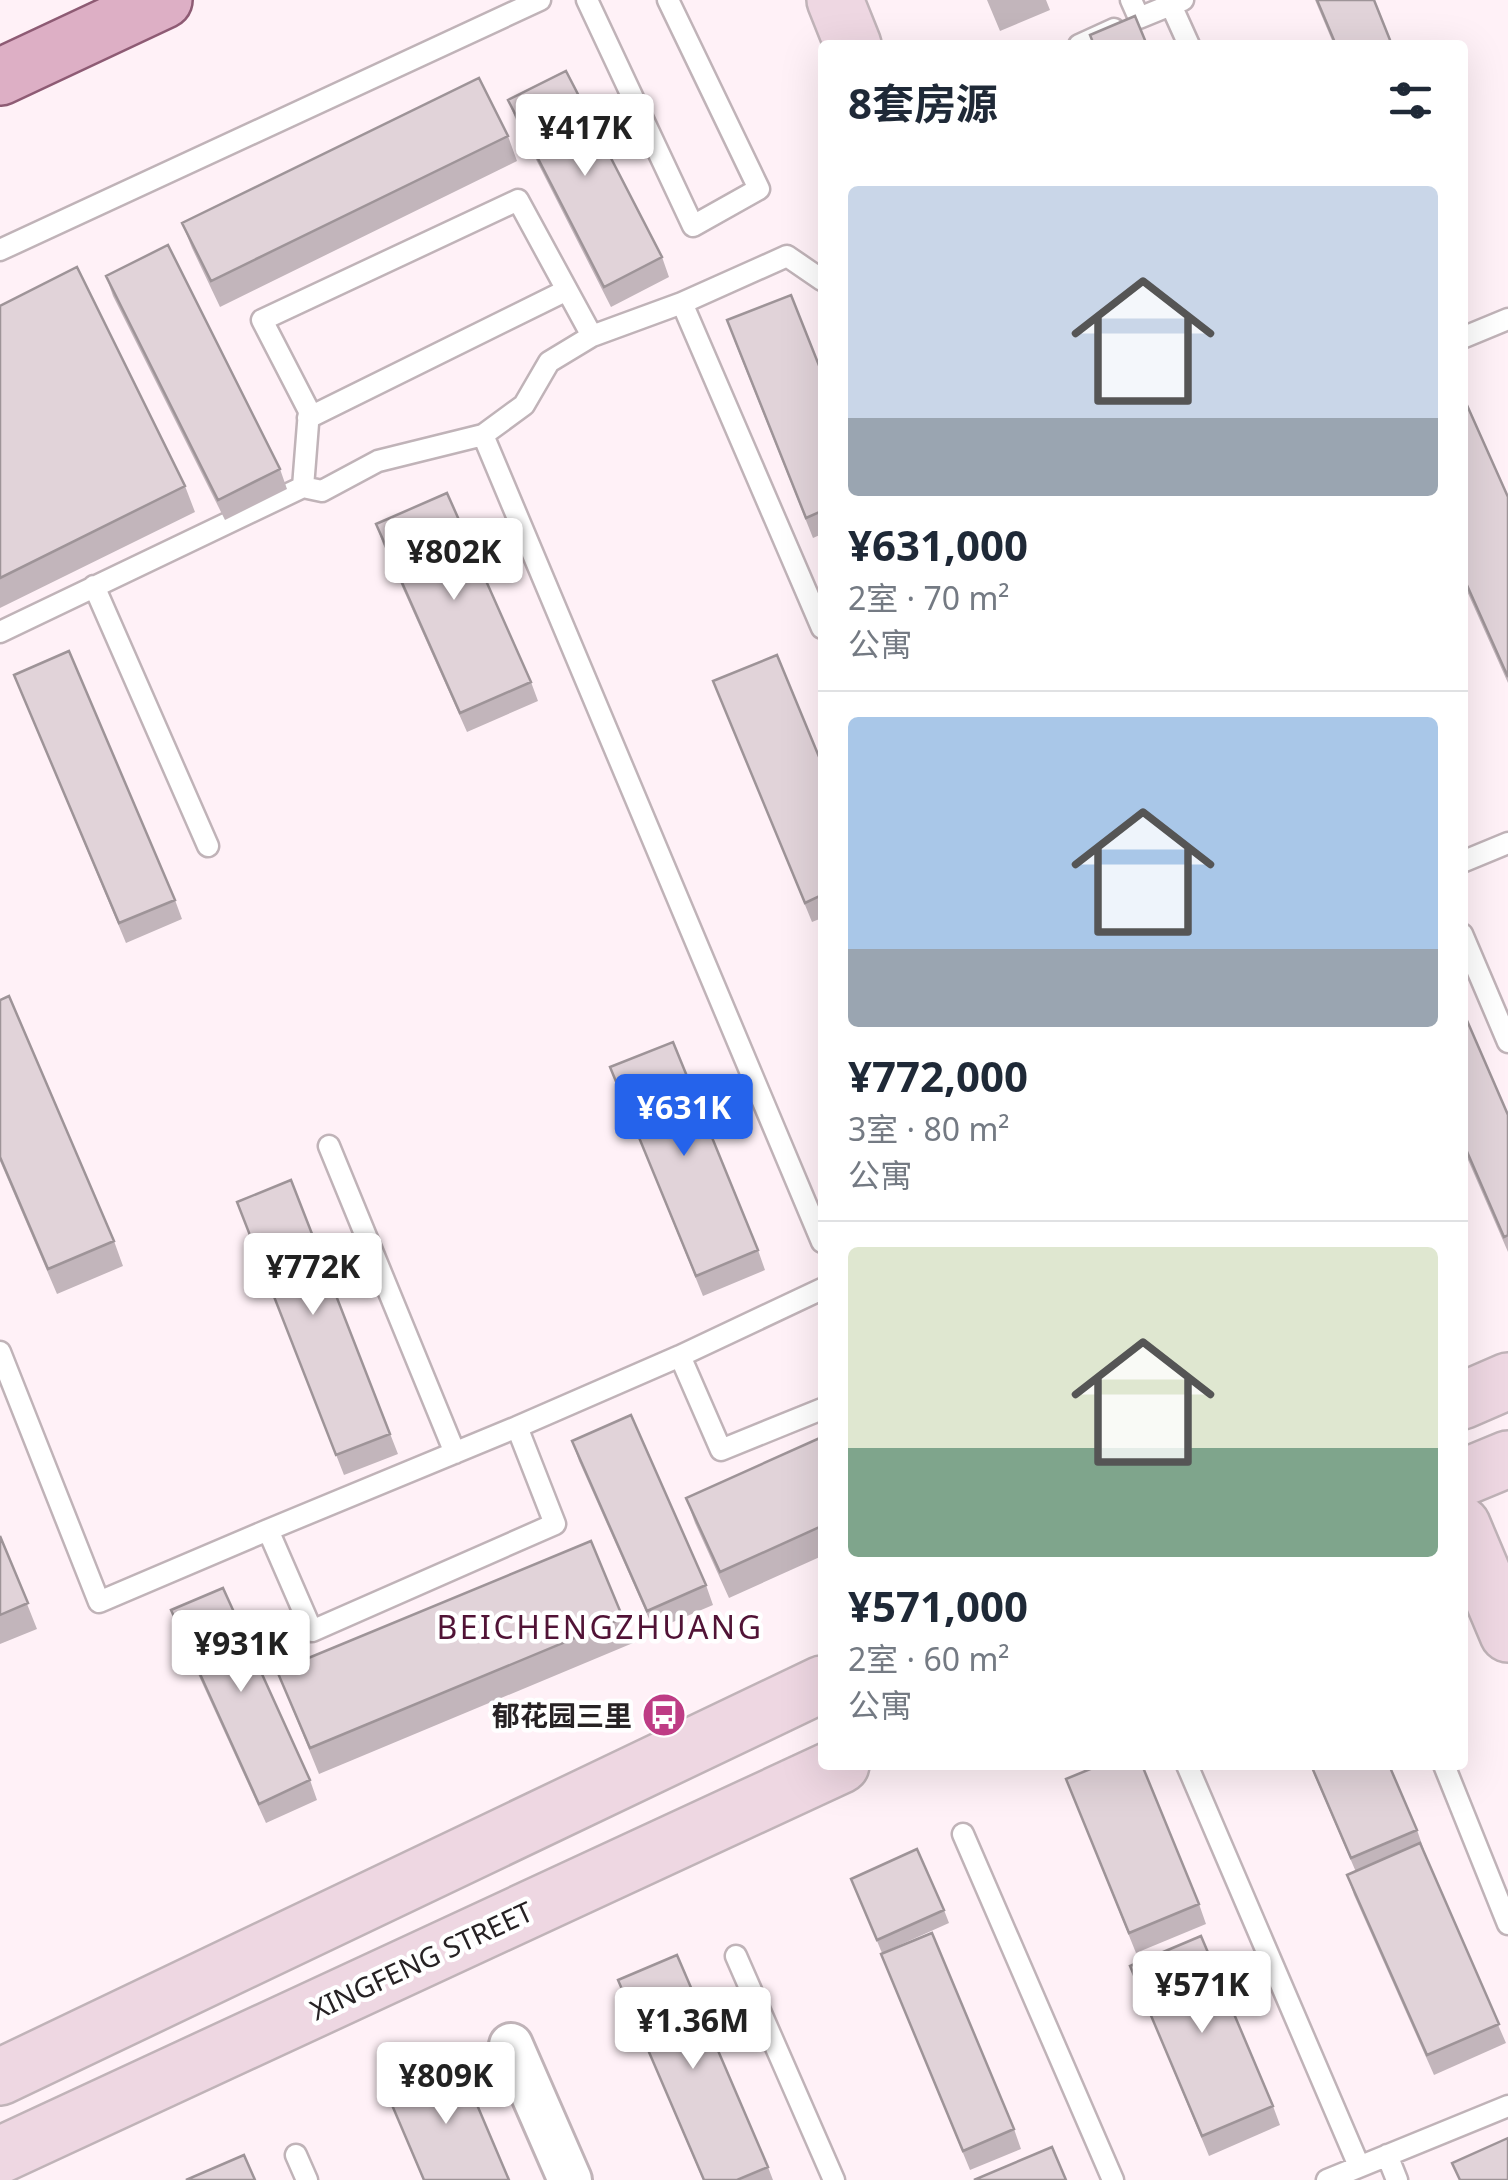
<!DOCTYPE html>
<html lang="zh">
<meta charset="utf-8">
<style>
body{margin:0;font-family:"Noto Sans","Noto Sans SC",sans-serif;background:#f6f6f7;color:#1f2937;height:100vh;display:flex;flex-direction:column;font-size:38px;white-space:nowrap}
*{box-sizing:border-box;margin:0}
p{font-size:32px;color:#747a83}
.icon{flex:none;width:55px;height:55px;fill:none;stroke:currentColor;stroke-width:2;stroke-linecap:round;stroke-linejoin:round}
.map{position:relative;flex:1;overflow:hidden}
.details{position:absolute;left:818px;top:40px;width:650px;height:1730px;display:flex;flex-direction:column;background:#fff;border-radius:10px;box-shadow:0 10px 40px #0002}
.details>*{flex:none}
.price{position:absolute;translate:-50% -85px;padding:0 22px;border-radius:10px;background:#fff;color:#222;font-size:32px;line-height:65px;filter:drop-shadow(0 2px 5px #0008)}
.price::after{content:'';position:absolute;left:50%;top:60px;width:30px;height:22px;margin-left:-15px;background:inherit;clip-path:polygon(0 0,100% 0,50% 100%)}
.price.active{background:#2563eb;color:#fff}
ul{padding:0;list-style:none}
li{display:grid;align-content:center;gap:20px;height:530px;padding:0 30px}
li+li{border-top:2px solid #e0e1e3}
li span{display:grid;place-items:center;height:310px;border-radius:10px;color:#555}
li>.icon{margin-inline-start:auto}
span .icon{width:180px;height:180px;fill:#fffc;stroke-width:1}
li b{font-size:42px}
h2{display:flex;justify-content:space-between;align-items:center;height:120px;padding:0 30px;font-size:42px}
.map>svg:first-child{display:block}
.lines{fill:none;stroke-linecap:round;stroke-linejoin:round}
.lane-casing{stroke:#c0b3b8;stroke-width:25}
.street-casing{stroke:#c0b3b8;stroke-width:48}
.secondary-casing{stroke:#c0b3b8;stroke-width:60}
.primary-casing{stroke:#8e5b74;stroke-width:60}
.lane{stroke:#fff;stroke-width:20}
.street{stroke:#fff;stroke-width:42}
.secondary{stroke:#eed7e2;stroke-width:55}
.primary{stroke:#ddafc5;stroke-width:55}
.wall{fill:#c2b5bb}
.building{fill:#e1d3d9;stroke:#9e9498;stroke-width:2.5}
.labels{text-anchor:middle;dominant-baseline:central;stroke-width:9;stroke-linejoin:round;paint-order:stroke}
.poi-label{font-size:28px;font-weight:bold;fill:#272224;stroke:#fff;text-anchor:end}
.street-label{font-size:28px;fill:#272224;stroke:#fff}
.quarter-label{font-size:32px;letter-spacing:2.5px;fill:#511336;stroke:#fff}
</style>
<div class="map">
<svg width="1508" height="2180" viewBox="0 0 1508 2180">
<rect width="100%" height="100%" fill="#fff1f7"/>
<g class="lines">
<defs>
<path id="lane" d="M587,0L693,226L759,189L668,0
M1131,0L1139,18L1183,0
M1171,5L1189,45
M1079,45L1114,29
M0,250L540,0
M822,280L787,256L682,303L822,628
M592,336L549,362L524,405L483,435L822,1242
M1462,338L1508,319
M308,418L567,290
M303,487L322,491L378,461L483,435
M94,586L208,846
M0,632L303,487L309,411L262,320L518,200L592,336L682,303
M1462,862L1508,843
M1462,934L1508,1042
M329,1146L455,1453
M0,1352L99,1602L268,1530L312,1631L555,1524L517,1427L680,1356L721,1450L822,1409
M680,1356L822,1289
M268,1530L517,1427
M1187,1765L1359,2166
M1444,1765L1508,1924
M963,1834L1113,2180
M736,1956L834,2180
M296,2155L307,2180
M1387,2155L1397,2180
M1327,2180L1508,2106"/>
<path id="street" d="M511,2045L570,2180"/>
<path id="secondary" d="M835,0L853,45
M1462,1401L1508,1381
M1462,1478L1508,1459
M1462,1525L1508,1634
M0,2077L822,1684
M0,2155L841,1765"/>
<path id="primary" d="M0,77L164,0"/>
</defs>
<!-- lane casing -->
<use href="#lane" class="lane-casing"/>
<!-- street casing -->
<use href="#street" class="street-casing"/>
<!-- secondary casing -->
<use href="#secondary" class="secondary-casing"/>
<!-- primary casing -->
<use href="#primary" class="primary-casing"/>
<!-- lane -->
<use href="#lane" class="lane"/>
<!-- street -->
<use href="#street" class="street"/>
<!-- secondary -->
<use href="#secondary" class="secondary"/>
<!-- primary -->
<use href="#primary" class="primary"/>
</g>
<!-- wall -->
<path class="wall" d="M987,0H1046L1050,10L1000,31Z
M1315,0H1374L1392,45H1334Z
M508,100L662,257L669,277L611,307L516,120Z
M508,136L517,161L220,307L192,248L182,223Z
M1462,216L1468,231L1462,233Z
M106,276L280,469L287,489L225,520L113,296Z
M0,306L185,486L195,512L0,608Z
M734,340L822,373V534L813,538Z
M1462,394L1508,497V683L1462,580Z
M376,524L531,682L538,701L467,732L383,544Z
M14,675L175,900L182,919L126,943Z
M713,681L822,764V918L812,922Z
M0,1000L114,1241L123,1266L57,1294L0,1161Z
M1462,1009L1508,1115V1252L1462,1146Z
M610,1067L758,1250L765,1270L703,1296Z
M291,1180L398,1454L344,1475L237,1202Z
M822,1437V1556L729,1598L695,1523L686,1498Z
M572,1441L706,1585L713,1605L654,1630L579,1461Z
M0,1536L37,1629L0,1644Z
M171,1610L310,1780L317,1800L266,1823L178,1630Z
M623,1618L633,1643L319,1774L277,1671Z
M1310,1765H1389L1417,1830L1424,1850H1422L1506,2043L1434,2075L1354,1895L1347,1875L1356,1872Z
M1066,1779L1199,1904L1206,1924L1136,1953Z
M851,1879L944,1910L949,1923L882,1953Z
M881,1954L1014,2129L1021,2149L970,2170Z
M1130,1966L1273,2106L1280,2125L1209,2156Z
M618,1980L768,2167L773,2180H703Z
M386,2091L509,2180H423Z"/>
<!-- building -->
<path class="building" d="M1317,0H1374L1392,45H1336Z
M1135,16L1147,45H1094L1090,35Z
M566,71L662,257L604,287L508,100Z
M479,78L508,136L211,281L182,223Z
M168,245L280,469L218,500L106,276Z
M77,267L185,486L0,578V306Z
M791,295L822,373V511L806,518L727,320Z
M1462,394L1508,497V677L1462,574Z
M447,493L531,682L460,713L376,524Z
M69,651L175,900L119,923L14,675Z
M777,655L822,764V895L805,903L713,681Z
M9,996L114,1241L48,1269L0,1157V1000Z
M1462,1009L1508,1115V1235L1504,1237L1462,1140Z
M673,1042L758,1250L696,1276L610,1067Z
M291,1180L390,1434L336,1455L237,1202Z
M631,1415L706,1585L647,1611L572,1441Z
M822,1437V1526L720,1572L686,1498Z
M0,1536L28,1603L0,1615Z
M591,1541L623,1618L310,1748L277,1671Z
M223,1588L310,1780L259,1804L171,1610Z
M1100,1765H1142L1199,1904L1129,1933L1066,1779Z
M1311,1765H1389L1417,1830L1351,1858Z
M1420,1843L1499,2024L1427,2055L1347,1875Z
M917,1849L944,1910L877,1940L851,1879Z
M932,1933L1014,2129L963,2151L881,1954Z
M1201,1936L1273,2106L1202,2136L1130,1966Z
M677,1955L768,2167L737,2180H704L618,1980Z
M458,2060L509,2180H424L386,2091Z
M1508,2138V2180H1460L1452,2163Z
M1052,2147L1066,2180H974Z
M244,2155L255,2180H186Z"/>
<!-- icons -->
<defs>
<symbol id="bus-disc" viewBox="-11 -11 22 22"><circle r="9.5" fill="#be3c85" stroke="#fff"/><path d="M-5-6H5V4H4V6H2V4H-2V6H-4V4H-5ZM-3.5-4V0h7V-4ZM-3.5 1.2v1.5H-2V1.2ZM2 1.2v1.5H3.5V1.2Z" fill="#fff"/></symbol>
</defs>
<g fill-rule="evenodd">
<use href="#bus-disc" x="639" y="1690" width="50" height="50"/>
</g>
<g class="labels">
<!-- poi labels -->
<g class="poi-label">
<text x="632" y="1715">郁花园三里</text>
</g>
<!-- street labels -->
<g class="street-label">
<text transform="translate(421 1960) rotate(-25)">XINGFENG STREET</text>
</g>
<!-- quarter labels -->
<g class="quarter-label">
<text x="600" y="1626">BEICHENGZHUANG</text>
</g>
</g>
</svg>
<b class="price" style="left:585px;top:179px">¥417K</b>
<b class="price" style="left:454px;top:603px">¥802K</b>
<b class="price active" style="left:684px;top:1159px">¥631K</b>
<b class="price" style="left:313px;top:1318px">¥772K</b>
<b class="price" style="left:241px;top:1695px">¥931K</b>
<b class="price" style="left:1202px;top:2036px">¥571K</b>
<b class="price" style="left:693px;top:2072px">¥1.36M</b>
<b class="price" style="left:446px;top:2127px">¥809K</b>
<section class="details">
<h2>8套房源<svg class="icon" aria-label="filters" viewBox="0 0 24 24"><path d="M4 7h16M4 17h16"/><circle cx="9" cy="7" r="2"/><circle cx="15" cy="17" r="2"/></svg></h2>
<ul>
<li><span style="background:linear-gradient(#c9d6e8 75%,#9aa5b1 0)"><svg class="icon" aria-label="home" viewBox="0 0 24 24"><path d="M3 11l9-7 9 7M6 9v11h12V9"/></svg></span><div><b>¥631,000</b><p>2室 · 70 m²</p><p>公寓</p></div></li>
<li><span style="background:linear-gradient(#a9c7e8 75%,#9aa5b1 0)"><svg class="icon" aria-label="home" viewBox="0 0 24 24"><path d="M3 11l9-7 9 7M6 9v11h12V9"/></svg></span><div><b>¥772,000</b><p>3室 · 80 m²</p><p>公寓</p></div></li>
<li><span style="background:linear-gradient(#dfe7d0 65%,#7fa58c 0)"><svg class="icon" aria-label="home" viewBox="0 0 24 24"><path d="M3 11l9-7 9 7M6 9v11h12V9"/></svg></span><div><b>¥571,000</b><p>2室 · 60 m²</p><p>公寓</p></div></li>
</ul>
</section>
</div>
